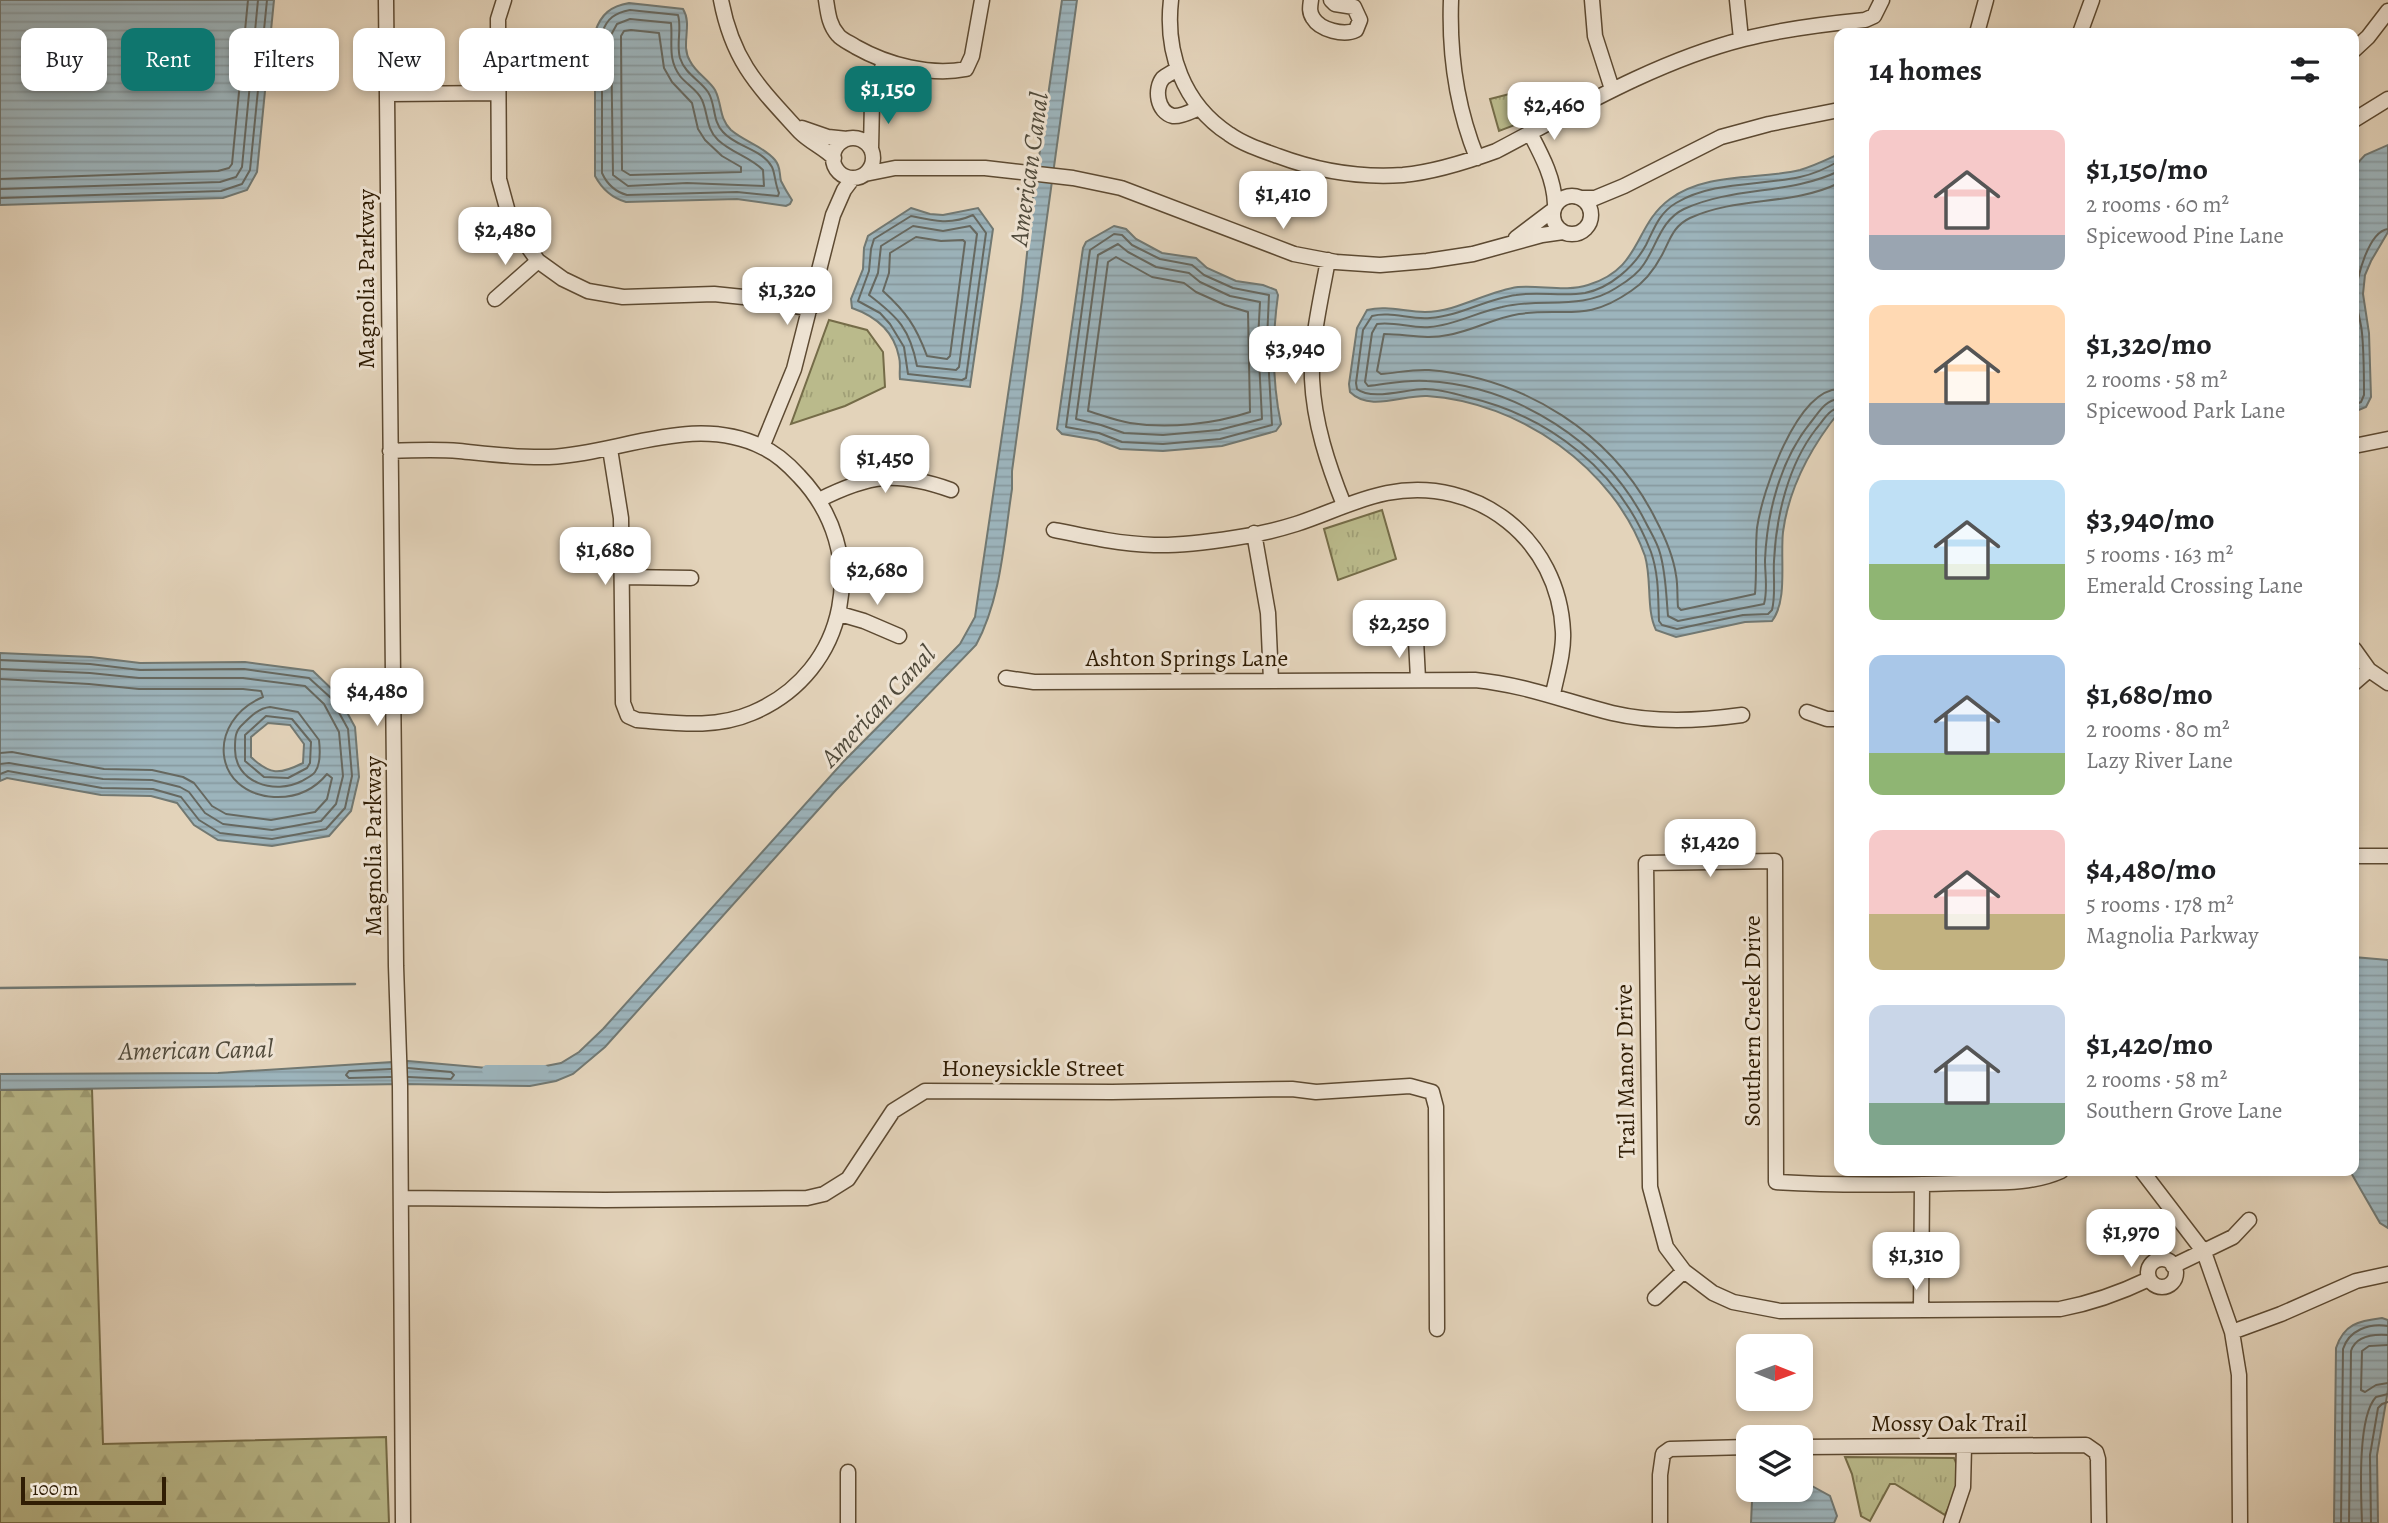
<!DOCTYPE html>
<meta charset="utf-8">
<style>
body{margin:0;font-family:Alegreya,serif;background:#f6f6f6;color:#202124;height:100vh;display:flex;flex-direction:column;font-size:26px;white-space:nowrap}
*{box-sizing:border-box;margin:0}
p{font-size:23px;color:#757577}
.icon{flex:none;width:38px;height:38px;fill:none;stroke:currentColor;stroke-width:2;stroke-linecap:round;stroke-linejoin:round}
.map{position:relative;flex:1;overflow:hidden}
.details{position:absolute;left:1834px;top:28px;width:525px;height:1148px;display:flex;flex-direction:column;background:#fff;border-radius:14px;box-shadow:0 4px 10px #0003}
.details>*{flex:none}
.top-card{position:absolute;left:21px;top:28px;width:665px;height:63px;display:flex;gap:14px}
.needle{width:46px;rotate:91deg}
.tools{position:absolute;left:1736px;top:1334px;display:grid;gap:14px}
.tools a{display:grid;place-items:center;width:77px;height:77px;border-radius:14px;background:#fff;box-shadow:0 4px 10px #0003;font-size:35px}
.scale{position:absolute;left:21px;bottom:18px;width:145px;box-sizing:border-box;padding-left:7px;border:4px solid #301d04;border-top:0;font-size:19px;line-height:24px;white-space:nowrap;color:#301d04;-webkit-text-stroke:5px #ede2d2;paint-order:stroke}
.price{position:absolute;translate:-50% -60px;padding:0 16px;border-radius:14px;background:#fff;color:#222;font-size:23px;line-height:46px;filter:drop-shadow(0 2px 4px #0008)}
.price::after{content:'';position:absolute;left:50%;top:42px;width:21px;height:16px;margin-left:-10px;background:inherit;clip-path:polygon(0 0,100% 0,50% 100%)}
.price.current{background:#0f766e;color:#fff}
ul{padding:0;list-style:none}
li{display:flex;align-items:center;gap:21px;height:175px;padding:0 35px}
li span{display:grid;place-items:center;flex:none;width:196px;height:140px;border-radius:14px;color:#555}
li>.icon{margin-inline-start:auto}
span .icon{width:84px;height:84px;fill:#fffc;stroke-width:1}
li b{font-size:30px}
h2{display:flex;justify-content:space-between;align-items:center;height:84px;padding:0 35px;font-size:30px}
.tag{padding:0 24px;border-radius:14px;background:#fff;box-shadow:0 4px 10px #0003;font-size:24px;line-height:63px}
.tag.current{background:#0f766e;color:#fff}
.map>svg:first-child{display:block}
.grass{fill:url(#grass-tufts);stroke:#756c48;stroke-width:2}
.forest{fill:url(#forest-firs);stroke:#756c48;stroke-width:2}
.water{fill:url(#water-rules);stroke:#717872;stroke-width:2;fill-rule:evenodd}
.lines{fill:none;stroke-linecap:round;stroke-linejoin:round}
.shore{stroke:#666860;stroke-width:2}
.stream{stroke:#717872;stroke-width:2.5}
.canal{stroke:#9cb4bc;stroke-width:10}
.minor-casing{stroke:#5d4a32;stroke-width:17}
.minor{stroke:#ede2d2;stroke-width:14}
.labels{text-anchor:middle;dominant-baseline:central;stroke-width:6;stroke-linejoin:round;paint-order:stroke}
.street-label{font-size:24px;fill:#301d04;stroke:#ede2d2}
.water-label{font-size:26px;font-style:italic;fill:#504a3b;stroke:#ede2d2}
</style>
<div class="map">
<svg width="2388" height="1523" viewBox="0 0 2388 1523">
<defs>
<pattern id="grass-tufts" width="24" height="20" patternUnits="userSpaceOnUse" patternTransform="scale(1.75)"><rect width="24" height="20" fill="#baba8b"/><path d="M3 7l-1-3M5 7V3M7 7l1-3M15 17l-1-3M17 17v-4M19 17l1-3" fill="none" stroke="#a09f76"/></pattern>
<pattern id="forest-firs" width="22" height="20" patternUnits="userSpaceOnUse" patternTransform="scale(1.75)"><rect width="22" height="20" fill="#baba8b"/><path d="M5 1l3.5 6h-7zM16 11l3.5 6h-7z" fill="#a09f76"/></pattern>
<pattern id="water-rules" width="6" height="5" patternUnits="userSpaceOnUse" patternTransform="scale(1.75)"><rect width="6" height="5" fill="#9cb4bc"/><path d="M0 2.5h6" fill="none" stroke="#879aa0"/></pattern>
</defs>
<rect width="100%" height="100%" fill="#e3d3ba"/>
<filter id="stains"><feTurbulence type="fractalNoise" baseFrequency=".00286" numOctaves="4"/><feColorMatrix values="0 0 0 0 .2 0 0 0 0 .09 0 0 0 0 .02 0 0 0 .5 -.17"/></filter>
<radialGradient id="worn" r=".72"><stop offset=".6" stop-color="#630" stop-opacity="0"/><stop offset="1" stop-color="#630" stop-opacity=".3"/></radialGradient>
<!-- grass -->
<path class="grass" d="M1537,87L1549,112L1499,131L1490,99Z
M829,320L867,330L883,352L885,387L845,406L791,424Z
M1382,510L1396,559L1338,580L1324,529Z
M1845,1457L1954,1458C1963,1475 1953,1499 1945,1515L1895,1484H1890L1870,1521L1861,1516L1852,1474Z"/>
<!-- forest -->
<path class="forest" d="M92,1089L103,1444L386,1437L389,1523H0V1090Z"/>
<!-- water -->
<path class="water" d="M0,0H274L257,172L247,190L223,198L0,205Z
M1062,0H1077L1012,471V489C1004,541 1001,599 976,645L836,790L605,1047L573,1074L556,1081L530,1086L404,1084L0,1090V1074L218,1073L408,1061L520,1071L561,1063L579,1052L603,1029L844,761L960,644L975,617L1022,300L1033,198Z
M629,3L683,9C693,25 680,45 690,61C696,73 708,79 715,90C722,103 719,119 731,130C745,142 763,146 775,160C781,167 779,173 781,181C784,187 788,194 792,200L790,204L786,206L737,199L626,202C612,198 602,189 595,176V32C601,14 611,6 629,3Z
M2388,145V232L2371,261L2365,275L2363,294L2369,333L2371,397L2366,407L2354,412V167L2365,155Z
M1839,154V412C1811,447 1789,487 1783,532C1780,560 1788,600 1772,621L1745,622L1676,637L1656,630C1646,610 1652,580 1645,556C1614,468 1520,402 1427,396C1402,395 1370,412 1350,392L1349,384L1357,328L1367,310C1387,305 1405,312 1425,312C1457,312 1487,291 1518,287C1541,285 1566,292 1588,285C1643,268 1633,226 1670,199C1707,172 1758,180 1800,170C1814,166 1826,160 1839,154Z
M911,208L930,214L943,215L978,208L993,229L970,387L900,379C899,372 901,364 899,357C894,331 875,316 852,308L851,299L863,269L864,248L868,236Z
M1114,226L1126,229L1136,239L1162,253L1196,258L1207,268L1236,281L1263,285L1276,290L1278,295C1272,338 1272,381 1281,424L1276,431L1222,446L1163,451L1120,449L1097,440L1062,434L1057,429L1083,248L1086,242Z
M0,653L91,657L140,663L245,662L313,671L337,694L355,727L359,777L351,811L329,836L272,846L218,840L194,825L177,803L151,796L101,795L7,778L0,781ZM268,723L290,725L304,744L303,763C279,775 270,775 251,757V737Z
M2354,957L2388,960V1228L2380,1223L2350,1171H2354Z
M2382,1318L2388,1320V1390L2377,1455L2378,1523H2334L2336,1348C2344,1324 2358,1321 2382,1318Z
M1812,1486L1830,1496L1837,1516L1834,1523H1751L1752,1501L1758,1489H1801V1487Z"/>
<g class="lines">
<!-- shore -->
<path class="shore" d="M630,10L678,15C682,29 676,44 680,58C685,74 700,80 708,92C716,104 712,121 723,132C736,147 762,149 772,167C775,173 775,184 779,193L778,196L737,192L627,195C616,192 607,184 602,173V33C607,18 615,13 630,10Z
M630,19L671,23C673,42 667,58 680,76C686,84 698,90 702,100C708,113 706,129 718,140C732,153 750,157 763,170L764,186L687,183L628,186L613,175L611,35L617,24Z
M631,30L659,33L664,68L672,82L692,103L698,129L705,140L722,156L741,167V172L630,175L622,170L621,36L624,31Z
M1839,161C1827,168 1814,174 1800,177C1759,186 1713,181 1676,203C1659,213 1654,229 1646,245C1634,267 1610,288 1585,293C1562,297 1539,291 1516,295C1486,299 1460,316 1430,318C1410,320 1391,311 1372,316L1363,330L1356,383L1357,389C1372,401 1406,389 1425,389C1439,389 1453,393 1467,397C1550,416 1620,471 1651,552C1659,575 1658,598 1659,621L1662,625L1677,629L1743,615L1768,614L1772,610C1776,594 1773,577 1774,561C1776,517 1788,465 1816,429C1823,421 1829,409 1839,408
M1839,171C1790,195 1734,186 1684,209C1661,220 1657,245 1644,264C1638,274 1626,282 1616,288C1581,311 1541,297 1502,307C1477,312 1455,325 1430,327C1412,329 1395,321 1377,324L1372,333L1365,382L1368,386C1387,384 1408,379 1427,381C1517,386 1606,443 1646,523C1651,533 1657,542 1660,553C1666,574 1666,594 1668,616L1678,621L1764,604C1768,590 1765,575 1765,560C1767,513 1780,460 1811,422C1819,412 1825,400 1839,399
M0,179L218,171L229,168L232,164L248,0
M1839,183C1792,206 1738,196 1690,218C1673,226 1670,240 1662,255C1654,270 1645,282 1631,291C1585,323 1567,307 1519,314C1494,318 1472,331 1448,335C1426,340 1406,334 1384,334L1377,371L1381,374C1396,373 1413,369 1429,370C1524,378 1613,433 1656,520C1665,537 1673,555 1676,575C1678,585 1677,596 1678,607L1681,610L1755,594C1757,572 1755,550 1757,528C1762,492 1796,390 1839,389
M0,189L220,182L236,177L242,167L258,0
M0,198L221,191L242,184L250,170L267,0
M973,215L986,233L966,378L962,380L908,374L904,347L890,324L880,313L858,301L869,271L871,249L874,239L911,216C934,221 951,225 973,215Z
M913,226L943,231L970,226L977,234L959,367L956,370L917,366C910,329 898,317 869,295L878,273L881,246Z
M1114,234L1122,235L1132,245L1160,259L1192,265L1204,275L1233,288L1269,295L1267,340L1272,425L1220,439L1163,444L1122,442L1099,433L1066,427L1090,250Z
M916,237L941,241L963,240L965,242L950,356L947,359L927,356C916,326 906,312 883,291L889,273L890,253Z
M1118,244L1128,252L1156,267L1189,273L1200,282L1230,296L1260,302L1258,340L1262,419L1219,430L1163,435L1124,433L1101,425L1076,419L1098,255Z
M1116,257L1152,277L1184,283L1196,292L1225,305L1248,312L1250,412C1214,424 1168,429 1130,423C1117,421 1101,415 1088,411L1108,262Z
M2354,405L2361,402L2364,395C2364,374 2364,354 2362,333C2361,321 2356,308 2356,295C2356,278 2369,231 2388,229
M0,660L90,664L140,670L244,669L309,678L331,698L348,729L352,776L345,808L326,829L272,839L220,833L199,820L181,797L153,789L102,788L8,771L0,774
M0,669L90,673L139,678H243L305,686L324,704L339,732L343,776L336,804L321,821L272,830L223,824L205,813L189,792L180,787L152,780L103,779L9,763L0,764
M0,679L89,684L139,689H243L261,691L263,697C206,721 212,793 274,797C295,798 313,791 327,774L332,778L327,799L315,812L271,820L226,814L212,806L194,783L183,777L152,770L104,769L12,752L0,753
M270,707L298,712L319,740C320,749 321,764 315,772C312,776 307,778 302,781C275,795 234,783 235,748C235,738 235,731 243,724C251,716 259,708 270,707Z
M266,716L292,719L311,742L310,763L307,768L288,778L264,777L245,761V735Z
M408,1068L451,1072L454,1075L451,1079L408,1077
M391,1069L349,1071L346,1075L349,1078L391,1077
M2388,1345L2369,1346L2362,1351L2361,1390L2365,1392L2376,1385L2388,1383
M2341,1523L2343,1349C2349,1330 2369,1323 2388,1326
M2349,1523L2351,1351C2356,1335 2374,1334 2388,1335
M2362,1523C2361,1495 2357,1417 2376,1397L2388,1394
M2371,1523L2370,1455L2378,1408L2382,1404L2388,1402"/>
<!-- stream -->
<path class="stream" d="M0,988L355,984"/>
<!-- canal -->
<path class="canal" d="M487,1070H544"/>
<defs>
<path id="minor" d="M386,0L396,966L400,1086L403,1523
M504,0L498,19L499,179L511,223L538,261L563,279L588,291L623,297L714,294L753,298L810,309
M721,0C733,63 759,87 800,132C810,142 824,148 834,158
M826,0C828,13 829,25 838,35C842,40 850,43 856,47C888,65 930,76 966,69L972,56L982,0
M1171,0C1165,52 1183,104 1229,134C1243,144 1261,150 1278,156C1318,171 1360,178 1403,175C1435,172 1466,162 1496,151C1574,110 1657,61 1744,39C1783,29 1824,24 1865,20L1874,16L1882,0
M1311,0C1310,7 1309,12 1313,18C1320,30 1344,36 1356,30L1360,20L1354,7L1335,4L1331,0
M1451,0C1449,55 1456,106 1477,158
M1592,0L1595,36L1612,89
M1737,0L1741,39
M1977,33L1986,0
M2080,33L2092,0
M2354,50L2368,37L2388,11
M1177,69C1173,72 1167,75 1163,78C1154,89 1157,112 1173,116C1181,117 1192,111 1199,108
M388,94L498,93
M2354,120L2388,99
M802,128L828,137L847,139
M1530,133C1542,156 1554,178 1555,204
M833 158a20 20 0 1 1 40 0a20 20 0 1 1-40 0Z
M871,149L872,102L884,61
M865,174L895,168H985L1073,178L1121,188L1294,254L1336,262L1380,265L1427,261L1473,254L1542,235L1563,232
M1553 215a19 19 0 1 1 38 0a19 19 0 1 1-38 0Z
M1582,198H1595L1624,186L1721,137L1769,124L1839,110
M1516,238L1553,210
M1328,260C1321,299 1311,339 1312,379C1314,423 1328,465 1344,505
M495,299L538,261
M2354,446L2388,439
M762,447L794,369L833,215L844,190L853,178
M390,451C413,450 436,449 459,451C489,454 518,458 549,457C619,454 694,413 762,447C776,453 789,465 799,476C871,551 850,672 752,713C715,729 676,723 637,720L628,716L623,703L621,518L610,449
M819,500C870,474 897,471 951,490
M1054,530C1088,537 1121,544 1154,545C1180,546 1208,542 1234,538C1255,535 1277,530 1296,524C1327,514 1356,499 1387,493C1478,475 1559,540 1563,632C1564,653 1557,674 1553,694
M1254,533L1268,613L1271,680
M623,577L691,578
M840,614L864,621L899,636
M1416,640L1418,679
M2354,649L2369,670L2388,683
M1006,678L1034,682L1475,680C1526,685 1564,701 1612,713C1655,723 1698,721 1742,715
M2354,683L2369,670
M1807,712L1827,719H1839
M2354,856H2388
M2061,1171C2030,1185 1994,1182 1960,1183C1899,1185 1837,1186 1776,1182L1775,861L1646,863L1650,1187L1666,1247L1684,1271L1713,1293L1733,1302L1780,1311L2060,1309C2092,1303 2120,1293 2149,1279
M2142,1171L2204,1252L2232,1332L2239,1375L2240,1523
M401,1198L605,1200L807,1198L824,1194L848,1179L893,1111L925,1091L1112,1092L1292,1089L1316,1092L1410,1086L1432,1092L1436,1107L1437,1329
M2148 1273a14 14 0 1 1 28 0a14 14 0 1 1-28 0Z
M2173,1266L2233,1237L2249,1220
M1655,1298L1684,1271
M1921,1310L1922,1184
M2232,1332L2281,1314L2356,1281L2388,1274
M1801,1447L2086,1445L2096,1452L2098,1459L2099,1523
M848,1472V1523
M1660,1523V1475L1663,1454L1670,1449L1748,1447
M1951,1523L1963,1487L1964,1446"/>
</defs>
<!-- minor casing -->
<use href="#minor" class="minor-casing"/>
<!-- minor -->
<use href="#minor" class="minor"/>
</g>
<g class="labels">
<!-- street labels -->
<g class="street-label">
<text transform="translate(366 279) rotate(-90)">Magnolia Parkway</text>
<text x="1187" y="658">Ashton Springs Lane</text>
<text transform="translate(373 846) rotate(-90)">Magnolia Parkway</text>
<text transform="translate(1752 1021) rotate(-90)">Southern Creek Drive</text>
<text x="1033" y="1068">Honeysickle Street</text>
<text transform="translate(1625 1071) rotate(-91)">Trail Manor Drive</text>
<text x="1949" y="1423">Mossy Oak Trail</text>
</g>
<!-- water labels -->
<g class="water-label">
<text transform="translate(1029 169) rotate(-82)">American Canal</text>
<text transform="translate(878 706) rotate(-47)">American Canal</text>
<text transform="translate(196 1050) rotate(-1)">American Canal</text>
</g>
</g>
<rect width="100%" height="100%" filter="url(#stains)"/>
<rect width="100%" height="100%" fill="url(#worn)"/>
</svg>
<div class="tools">
<a><svg class="needle" viewBox="-14 -14 28 28"><path d="M0-13l5 13h-10z" fill="#e53935"/><path d="M0 13l5-13h-10z" fill="#757577"/></svg></a>
<a><svg class="icon" aria-label="layers" viewBox="0 0 24 24"><path d="M12 4l9 5-9 5-9-5zM3 14l9 5 9-5"/></svg></a>
</div>
<div class="scale">100 m</div>
<b class="price current" style="left:888px;top:126px">$1,150</b>
<b class="price" style="left:1554px;top:142px">$2,460</b>
<b class="price" style="left:1283px;top:231px">$1,410</b>
<b class="price" style="left:505px;top:267px">$2,480</b>
<b class="price" style="left:787px;top:327px">$1,320</b>
<b class="price" style="left:1295px;top:386px">$3,940</b>
<b class="price" style="left:885px;top:495px">$1,450</b>
<b class="price" style="left:605px;top:587px">$1,680</b>
<b class="price" style="left:877px;top:607px">$2,680</b>
<b class="price" style="left:1399px;top:660px">$2,250</b>
<b class="price" style="left:377px;top:728px">$4,480</b>
<b class="price" style="left:1710px;top:879px">$1,420</b>
<b class="price" style="left:2131px;top:1269px">$1,970</b>
<b class="price" style="left:1916px;top:1292px">$1,310</b>
<div class="top-card">
<a class="tag">Buy</a>
<a class="tag current">Rent</a>
<a class="tag">Filters</a>
<a class="tag">New</a>
<a class="tag">Apartment</a>
</div>
<section class="details">
<h2>14 homes<svg class="icon" aria-label="filters" viewBox="0 0 24 24"><path d="M4 7h16M4 17h16"/><circle cx="9" cy="7" r="2"/><circle cx="15" cy="17" r="2"/></svg></h2>
<ul>
<li><span style="background:linear-gradient(#f6c9c9 75%,#9aa5b1 0)"><svg class="icon" aria-label="home" viewBox="0 0 24 24"><path d="M3 11l9-7 9 7M6 9v11h12V9"/></svg></span><div><b>$1,150/mo</b><p>2 rooms · 60 m²</p><p>Spicewood Pine Lane</p></div></li>
<li><span style="background:linear-gradient(#ffd9b3 70%,#9aa5b1 0)"><svg class="icon" aria-label="home" viewBox="0 0 24 24"><path d="M3 11l9-7 9 7M6 9v11h12V9"/></svg></span><div><b>$1,320/mo</b><p>2 rooms · 58 m²</p><p>Spicewood Park Lane</p></div></li>
<li><span style="background:linear-gradient(#bfe0f5 60%,#8fb573 0)"><svg class="icon" aria-label="home" viewBox="0 0 24 24"><path d="M3 11l9-7 9 7M6 9v11h12V9"/></svg></span><div><b>$3,940/mo</b><p>5 rooms · 163 m²</p><p>Emerald Crossing Lane</p></div></li>
<li><span style="background:linear-gradient(#a9c7e8 70%,#8fb573 0)"><svg class="icon" aria-label="home" viewBox="0 0 24 24"><path d="M3 11l9-7 9 7M6 9v11h12V9"/></svg></span><div><b>$1,680/mo</b><p>2 rooms · 80 m²</p><p>Lazy River Lane</p></div></li>
<li><span style="background:linear-gradient(#f6c9c9 60%,#c2b280 0)"><svg class="icon" aria-label="home" viewBox="0 0 24 24"><path d="M3 11l9-7 9 7M6 9v11h12V9"/></svg></span><div><b>$4,480/mo</b><p>5 rooms · 178 m²</p><p>Magnolia Parkway</p></div></li>
<li><span style="background:linear-gradient(#c9d6e8 70%,#7fa58c 0)"><svg class="icon" aria-label="home" viewBox="0 0 24 24"><path d="M3 11l9-7 9 7M6 9v11h12V9"/></svg></span><div><b>$1,420/mo</b><p>2 rooms · 58 m²</p><p>Southern Grove Lane</p></div></li>
</ul>
</section>
</div>
